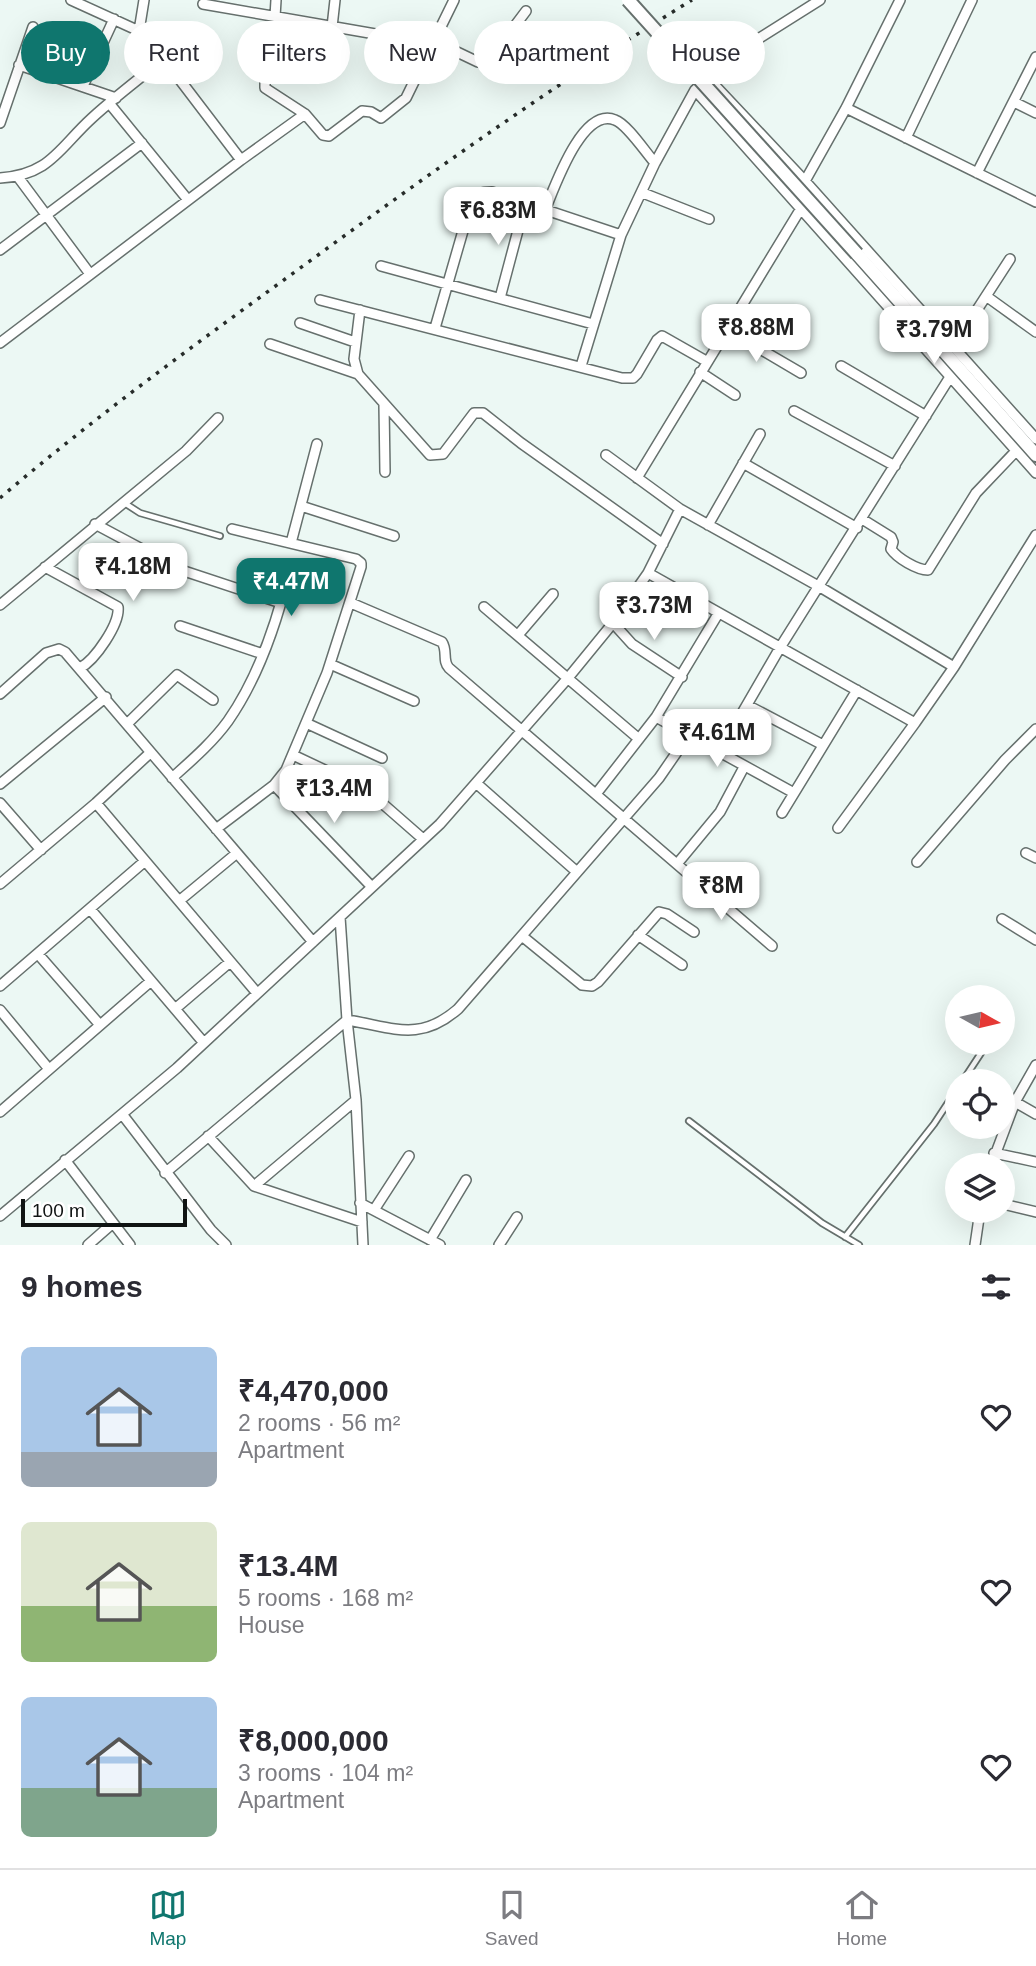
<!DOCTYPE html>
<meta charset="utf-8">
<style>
body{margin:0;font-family:Arial,sans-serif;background:#f7f7f7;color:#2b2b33;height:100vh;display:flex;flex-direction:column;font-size:26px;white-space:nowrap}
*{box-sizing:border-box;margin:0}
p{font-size:23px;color:#7c7c81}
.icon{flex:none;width:38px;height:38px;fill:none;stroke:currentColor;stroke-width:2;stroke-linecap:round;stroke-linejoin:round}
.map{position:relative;height:1245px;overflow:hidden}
.panel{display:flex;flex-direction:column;background:#fff;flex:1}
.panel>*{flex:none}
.banner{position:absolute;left:21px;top:21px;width:994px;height:63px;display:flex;gap:14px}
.needle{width:46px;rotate:98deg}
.tools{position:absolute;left:945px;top:985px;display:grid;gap:14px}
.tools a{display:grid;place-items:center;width:70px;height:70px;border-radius:50%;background:#fff;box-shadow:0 7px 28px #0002;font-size:35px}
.scale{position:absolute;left:21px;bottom:18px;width:166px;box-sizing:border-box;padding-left:7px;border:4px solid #101413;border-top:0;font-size:19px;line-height:24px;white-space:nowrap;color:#101413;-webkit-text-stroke:5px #fff;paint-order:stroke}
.price{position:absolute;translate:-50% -60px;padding:0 16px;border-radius:14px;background:#fff;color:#222;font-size:23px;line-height:46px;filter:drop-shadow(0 2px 4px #0008)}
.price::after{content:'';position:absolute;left:50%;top:42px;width:21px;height:16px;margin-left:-10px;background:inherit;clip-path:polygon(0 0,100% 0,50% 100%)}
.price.selected{background:#0f766e;color:#fff}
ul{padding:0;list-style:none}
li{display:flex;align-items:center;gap:21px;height:175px;padding:0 21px}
li span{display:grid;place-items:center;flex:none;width:196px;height:140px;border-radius:10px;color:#555}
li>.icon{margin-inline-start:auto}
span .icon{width:84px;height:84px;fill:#fffc;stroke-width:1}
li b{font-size:30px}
h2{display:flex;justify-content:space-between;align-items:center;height:84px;padding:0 21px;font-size:30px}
.chip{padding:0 24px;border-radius:32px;background:#fff;box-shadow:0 7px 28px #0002;font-size:24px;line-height:63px}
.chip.selected{background:#0f766e;color:#fff}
.menu{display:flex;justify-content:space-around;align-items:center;height:98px;border-top:2px solid #e1e1e2;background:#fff;font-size:19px;color:#7c7c81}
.menu a{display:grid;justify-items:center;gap:4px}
.menu .selected{color:#0f766e}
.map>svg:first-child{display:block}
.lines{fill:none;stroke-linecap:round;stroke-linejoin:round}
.service-casing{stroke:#66706d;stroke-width:8}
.minor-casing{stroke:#66706d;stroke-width:12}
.secondary-casing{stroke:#66706d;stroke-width:16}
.service{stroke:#fff;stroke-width:4.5}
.minor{stroke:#fff;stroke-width:9}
.secondary{stroke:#fff;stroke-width:12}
.rail{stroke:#272c2a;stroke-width:3.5;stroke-dasharray:3.5 7;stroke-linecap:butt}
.secondary-bridge-casing{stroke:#66706d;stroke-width:16;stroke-linecap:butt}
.secondary-bridge{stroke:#fff;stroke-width:12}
</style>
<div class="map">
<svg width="1036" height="1245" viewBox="0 0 1036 1245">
<rect width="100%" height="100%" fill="#ecf8f4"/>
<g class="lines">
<defs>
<path id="service" d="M123,502L140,513L220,536
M962,1082L983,1050
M689,1121L822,1223L859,1245
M845,1237L934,1124L957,1089"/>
<path id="minor" d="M71,0L139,31L164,59L241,160
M203,4L381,35L429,51
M275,17L276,0
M284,19L277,51L265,80V88L305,114L323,135L329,136L362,111L371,112L381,118L406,98L454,0
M332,27L335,0
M139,31L144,0
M434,41L478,62L487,63L526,11
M19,65L116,98
M708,78L758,39L820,0
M83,86L114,19
M695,90L1036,473
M1014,102L1036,113
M109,103L188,200
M846,108L1036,202
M0,123L33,27
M906,138L972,0
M977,173L1036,57
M18,177L90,274
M0,178C50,175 59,148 92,118C115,97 140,78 164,59
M805,181L846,108L900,0
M643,193L709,219
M545,210C554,189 582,106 615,120C627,124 646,153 655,163
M0,250L142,143
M381,266L593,324
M986,296L1036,332
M500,298L525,204
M320,300L622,378H633L637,374L657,340L662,336L706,361
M360,310L354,359L358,374L430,455L443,454L474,413H483L521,443L663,544
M300,323L355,342
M435,328L471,203C477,193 481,192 492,192L621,235
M726,329L801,373
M0,343L241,160L305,114
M270,344L358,374
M953,347L1010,259
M581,366L621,235L655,163L695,90L708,78L805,181L1036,439
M841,366L926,416
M700,372L735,395
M384,405L385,472
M794,411L895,466
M606,455L680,509L820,587L954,667
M743,463L857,528
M637,478L803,205
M301,506L394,536
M862,519L891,537L893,542L891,549C897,558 917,570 928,570L976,493L1016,451
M95,524L181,570L281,603
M708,525L760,434
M291,543L317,444
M45,567L118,607C120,624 95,660 80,668
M648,573L915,723L954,667L1036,535
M351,603L442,642C448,651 442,661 449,668L772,946
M0,605L186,451L218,418
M484,607L639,739
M613,623L632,644L682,677
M180,626L263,654
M518,635L553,594
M330,664L414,701
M0,694L46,653L59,649L65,652L313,942
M747,705L823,745
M656,717L794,793
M128,723L177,675L213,700
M306,723L382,758
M719,753L781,646L950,377
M293,755L367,790L423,839
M172,778C192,760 212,743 228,721C258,678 277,622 289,572
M476,783L577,872
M0,784L106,697
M274,785L371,886
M596,794L656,717L718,614
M0,803L41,850
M96,803L257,993
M782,813L857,690
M838,828L915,723
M216,829L274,785L286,770L327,673L361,567V563L356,559L232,529
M1026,853L1036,858
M917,862L1005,760L1036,729
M677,864L720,812L744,767
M0,884L96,803L150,753
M179,901L237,853
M90,909L204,1043
M340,917L347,1020L356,1100L363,1245
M1002,919L1036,940
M638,935L682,965
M522,936L582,985L592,986L598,982L659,912L667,914L694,932
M38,954L100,1025
M0,986L145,861
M175,1009L230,962
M0,1010L49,1069
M1015,1102L1036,1114
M0,1112L151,981
M122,1114L211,1230L226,1245
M208,1136L254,1186L362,1222
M994,1153L1036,1162
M65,1160L130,1245
M991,1166L1015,1102L1036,1065
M165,1173L347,1020C393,1027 419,1043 458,1009L659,778L688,736
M254,1186L356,1100
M360,1203L440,1245
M1003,1204L1036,1212
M374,1210L409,1156
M0,1216L177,1068L440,824L568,678L613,623L648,573L680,509
M430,1240L466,1180
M88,1245L113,1223
M499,1245L517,1217
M975,1245L980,1211"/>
<path id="secondary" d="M857,254L1036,455"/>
</defs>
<!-- service casing -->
<use href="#service" class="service-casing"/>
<!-- minor casing -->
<use href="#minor" class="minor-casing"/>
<!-- secondary casing -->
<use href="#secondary" class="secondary-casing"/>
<!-- service -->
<use href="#service" class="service"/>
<!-- minor -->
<use href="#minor" class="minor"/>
<!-- secondary -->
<use href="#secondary" class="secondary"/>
<!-- rail -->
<path class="rail" d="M0,498C97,415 200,341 303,266C430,173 558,82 692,0"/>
<defs>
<path id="secondary-bridge" d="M628,0L857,254"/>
</defs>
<!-- secondary-bridge casing -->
<use href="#secondary-bridge" class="secondary-bridge-casing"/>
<!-- secondary-bridge -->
<use href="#secondary-bridge" class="secondary-bridge"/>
</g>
</svg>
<div class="tools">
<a><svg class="needle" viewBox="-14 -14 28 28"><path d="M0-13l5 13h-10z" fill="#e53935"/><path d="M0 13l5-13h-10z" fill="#7c7c81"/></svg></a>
<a><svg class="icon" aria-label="locate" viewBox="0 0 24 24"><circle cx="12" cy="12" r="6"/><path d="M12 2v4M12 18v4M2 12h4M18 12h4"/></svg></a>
<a><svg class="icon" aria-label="layers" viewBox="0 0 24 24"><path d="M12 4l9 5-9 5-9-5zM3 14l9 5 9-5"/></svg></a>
</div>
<div class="scale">100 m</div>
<b class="price" style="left:498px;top:247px">₹6.83M</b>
<b class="price" style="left:756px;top:364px">₹8.88M</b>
<b class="price" style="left:934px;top:366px">₹3.79M</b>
<b class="price" style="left:133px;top:603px">₹4.18M</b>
<b class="price selected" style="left:291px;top:618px">₹4.47M</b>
<b class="price" style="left:654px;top:642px">₹3.73M</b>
<b class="price" style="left:717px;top:769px">₹4.61M</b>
<b class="price" style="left:334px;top:825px">₹13.4M</b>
<b class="price" style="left:721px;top:922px">₹8M</b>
<div class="banner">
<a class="chip selected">Buy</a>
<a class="chip">Rent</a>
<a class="chip">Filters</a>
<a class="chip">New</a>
<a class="chip">Apartment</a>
<a class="chip">House</a>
</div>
</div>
<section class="panel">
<h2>9 homes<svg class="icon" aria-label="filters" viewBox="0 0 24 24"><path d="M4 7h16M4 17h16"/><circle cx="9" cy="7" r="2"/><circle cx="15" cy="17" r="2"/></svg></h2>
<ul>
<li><span style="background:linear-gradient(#a9c7e8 75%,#9aa5b1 0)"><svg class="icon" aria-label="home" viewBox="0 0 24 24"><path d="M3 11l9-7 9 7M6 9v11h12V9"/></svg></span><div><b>₹4,470,000</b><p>2 rooms · 56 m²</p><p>Apartment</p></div><svg class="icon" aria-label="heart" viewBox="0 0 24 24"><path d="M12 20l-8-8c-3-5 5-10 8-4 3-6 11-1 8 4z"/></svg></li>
<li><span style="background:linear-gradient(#dfe7d0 60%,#8fb573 0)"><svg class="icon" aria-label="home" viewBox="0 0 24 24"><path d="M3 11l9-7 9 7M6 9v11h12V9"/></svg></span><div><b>₹13.4M</b><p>5 rooms · 168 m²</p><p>House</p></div><svg class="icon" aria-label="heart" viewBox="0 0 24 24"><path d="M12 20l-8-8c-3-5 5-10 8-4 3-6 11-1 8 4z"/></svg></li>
<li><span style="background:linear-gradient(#a9c7e8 65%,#7fa58c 0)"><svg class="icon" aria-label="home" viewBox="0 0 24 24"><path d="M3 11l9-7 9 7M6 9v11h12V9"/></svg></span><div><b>₹8,000,000</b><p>3 rooms · 104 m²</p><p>Apartment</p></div><svg class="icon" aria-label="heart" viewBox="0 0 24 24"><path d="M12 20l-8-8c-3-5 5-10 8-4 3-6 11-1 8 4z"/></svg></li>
</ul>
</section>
<nav class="menu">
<a class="selected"><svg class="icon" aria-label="map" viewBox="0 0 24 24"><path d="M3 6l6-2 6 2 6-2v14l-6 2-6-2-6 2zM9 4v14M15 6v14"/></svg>Map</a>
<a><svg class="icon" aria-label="saved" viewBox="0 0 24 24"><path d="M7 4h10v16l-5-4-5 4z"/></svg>Saved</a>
<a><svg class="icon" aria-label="home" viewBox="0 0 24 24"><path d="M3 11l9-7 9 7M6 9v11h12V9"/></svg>Home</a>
</nav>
